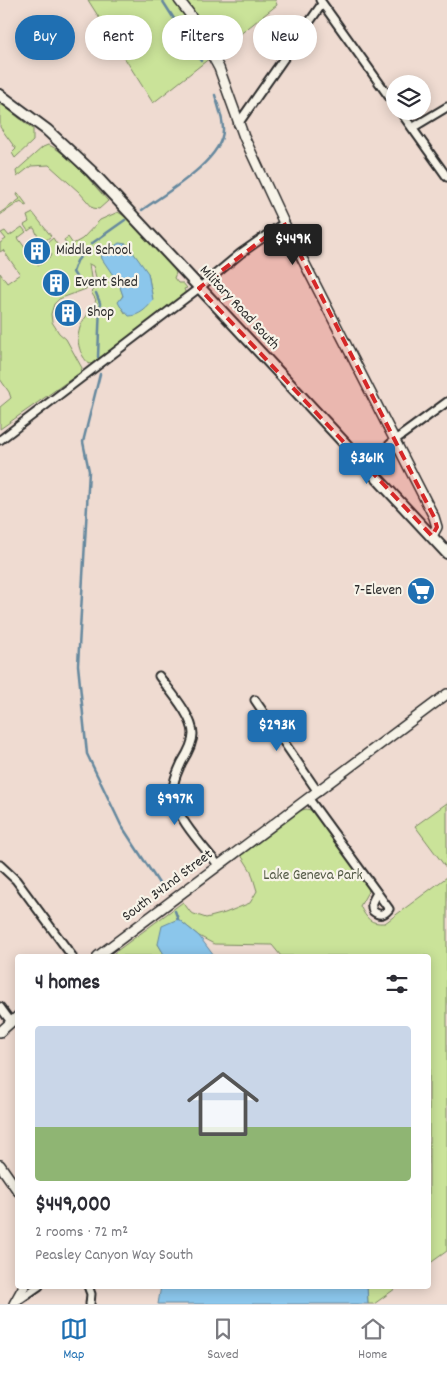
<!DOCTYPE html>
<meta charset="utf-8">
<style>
body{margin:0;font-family:Dekko,sans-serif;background:#f2f2f3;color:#2b2b33;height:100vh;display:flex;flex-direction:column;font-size:19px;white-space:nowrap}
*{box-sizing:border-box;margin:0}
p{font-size:16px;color:#7c7c81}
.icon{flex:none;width:28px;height:28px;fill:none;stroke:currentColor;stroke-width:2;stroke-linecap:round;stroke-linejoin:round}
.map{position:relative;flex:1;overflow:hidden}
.drawer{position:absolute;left:15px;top:954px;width:416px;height:335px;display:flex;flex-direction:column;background:#fff;border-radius:5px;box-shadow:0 2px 12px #0003}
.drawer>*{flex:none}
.top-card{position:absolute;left:15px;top:15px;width:418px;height:45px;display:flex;gap:10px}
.fabs{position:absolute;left:386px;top:75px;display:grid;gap:10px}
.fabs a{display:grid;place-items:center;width:45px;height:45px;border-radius:50%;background:#fff;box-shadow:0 2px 12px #0003;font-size:25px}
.price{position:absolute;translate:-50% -42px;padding:0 11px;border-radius:5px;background:#1f6fb2;color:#fff;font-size:16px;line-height:32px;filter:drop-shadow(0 1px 2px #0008)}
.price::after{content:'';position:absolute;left:50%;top:30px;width:15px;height:11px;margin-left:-8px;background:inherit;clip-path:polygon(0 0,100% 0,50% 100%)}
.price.on{background:#222;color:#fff}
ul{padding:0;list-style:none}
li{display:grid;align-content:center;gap:10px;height:265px;padding:0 20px}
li+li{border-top:1px solid #e1e1e2}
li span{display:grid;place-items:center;height:155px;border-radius:5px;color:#555}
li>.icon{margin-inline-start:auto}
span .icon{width:90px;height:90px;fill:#fffc;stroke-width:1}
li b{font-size:21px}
h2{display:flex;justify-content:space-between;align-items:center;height:60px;padding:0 20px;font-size:21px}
.tag{padding:0 18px;border-radius:22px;background:#fff;box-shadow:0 2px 12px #0003;font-size:18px;line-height:45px}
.tag.on{background:#1f6fb2;color:#fff}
.dock{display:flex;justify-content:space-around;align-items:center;height:70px;border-top:1px solid #e1e1e2;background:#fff;font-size:14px;color:#7c7c81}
.dock a{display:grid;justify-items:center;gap:2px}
.dock .on{color:#1f6fb2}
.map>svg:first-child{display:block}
.green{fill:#cae399;stroke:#7a8762;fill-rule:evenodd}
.water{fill:#8bc6eb;stroke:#65889e}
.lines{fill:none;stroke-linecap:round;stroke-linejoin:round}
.stream{stroke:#65889e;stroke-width:2.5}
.minor-casing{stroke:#2b2b2b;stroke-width:11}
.tertiary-casing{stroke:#2b2b2b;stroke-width:12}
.secondary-casing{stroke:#2b2b2b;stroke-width:14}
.minor{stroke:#f7f3e8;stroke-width:7}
.tertiary{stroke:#f7f3e8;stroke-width:9}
.secondary{stroke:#f7f3e8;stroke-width:10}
.marked{fill:#d62828;fill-opacity:0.2;stroke:#d62828;stroke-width:4;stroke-dasharray:10 6;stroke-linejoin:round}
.labels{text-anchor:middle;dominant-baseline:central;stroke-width:4.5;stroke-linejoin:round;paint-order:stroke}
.poi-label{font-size:15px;fill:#2b2b2b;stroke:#f7f3e8;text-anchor:start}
.street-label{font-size:15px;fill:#2b2b2b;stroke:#f7f3e8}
.park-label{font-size:15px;fill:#535946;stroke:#f7f3e8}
</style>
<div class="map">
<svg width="447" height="1304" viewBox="0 0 447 1304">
<rect width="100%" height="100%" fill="#efdbd1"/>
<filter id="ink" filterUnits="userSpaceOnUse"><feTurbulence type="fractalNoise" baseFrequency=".02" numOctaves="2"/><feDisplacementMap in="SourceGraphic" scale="10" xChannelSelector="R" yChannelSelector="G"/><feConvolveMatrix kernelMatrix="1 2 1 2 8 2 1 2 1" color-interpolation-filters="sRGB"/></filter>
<g filter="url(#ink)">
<!-- green -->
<path class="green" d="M88,0H275L277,5L153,103Z
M0,103L33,129V141L15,158L12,153L16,149L0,127Z
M48,145C64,149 96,187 108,201L99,209L93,208L79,192L49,165L31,166L17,177L16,171L43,147Z
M18,193L27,205L25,206L21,201L0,215V213L20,199L17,195Z
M118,212C139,225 166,251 176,273L174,278L178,283H183L187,288L184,289L186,294L91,364L88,363C77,351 75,335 83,321C86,316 88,316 88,310L97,304L95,301L96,300L91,292C99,284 96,277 93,266L89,264L91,278L86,289L59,299L54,304L51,314L52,322L59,333L66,339L82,368L81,372L0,429V407L11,398L9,392L0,379V273L7,283L20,274L3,250L0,252V243L6,239L1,233L5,231L9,236L22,227L26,232L18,238L38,266L52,255L45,246L46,244L53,238L60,249L66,244L64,240L68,237L73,244L82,239L100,220ZM148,273L153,300L125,313L119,302L123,295L119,284Z
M33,213L51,236L44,242C38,240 37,233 34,228H32L28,231L24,225L29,222L27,216Z
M447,803V869L415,826Z
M306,809L315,811L370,888L360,906C367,919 370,924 385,923L447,877V1251L429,1264V956H281L272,945L214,944L199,936L178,919L158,944L165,956H110L183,902L191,913L206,918L225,913L250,903L257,891L251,871L241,855L246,851L245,849L298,811Z
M367,1286H399L374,1304H368Z"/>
<!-- water -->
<path class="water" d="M119,243L127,244L148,273L153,300C148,308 139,316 129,316L120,306L118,302L123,296L119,284L102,259L101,255Z
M178,919L199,936L214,956H165L158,944L162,926Z
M161,1286H367L368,1304H158Z"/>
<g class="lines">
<!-- stream -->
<path class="stream" d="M162,0L201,61
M142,210C164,194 224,160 223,129C223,118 218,106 215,95
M91,244L125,220
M83,253L77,261L73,272L78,280L89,287
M96,293L100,303L98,357
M100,374L83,442L89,471L78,665L87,754L121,825L162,888
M175,911L178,919"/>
<defs>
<path id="minor" d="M320,0L395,105
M400,111L447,177
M238,124L322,4
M412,128L447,107
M0,440L199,288L241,253L284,223
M365,466L395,440L447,402
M159,676C169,690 193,716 193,734C193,744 187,754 182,762C177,773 172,783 173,795C175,817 205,848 218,865
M255,700L318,792
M309,799L389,909C384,915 379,916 373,911C370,904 373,900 377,893
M0,865L16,880L72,956
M0,1007L11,1022
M88,1286L91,1294L90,1304
M16,1302L39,1286"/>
<path id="tertiary" d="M179,0L189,13L219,68L244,137L284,223L434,517L437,527L432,536
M98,956L447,694
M0,1032L18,1016
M0,1165L18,1191
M14,1304L24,1286"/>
<path id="secondary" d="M0,95L47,130L91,171L447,553"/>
</defs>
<!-- minor casing -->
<use href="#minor" class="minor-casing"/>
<!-- tertiary casing -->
<use href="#tertiary" class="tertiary-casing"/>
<!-- secondary casing -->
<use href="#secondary" class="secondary-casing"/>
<!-- minor -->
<use href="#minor" class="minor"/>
<!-- tertiary -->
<use href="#tertiary" class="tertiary"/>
<!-- secondary -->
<use href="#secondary" class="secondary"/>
</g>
</g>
<!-- marked area -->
<path class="marked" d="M284,223L434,517L437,527L432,536L199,288Z"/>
<!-- icons -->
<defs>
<symbol id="building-disc" viewBox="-11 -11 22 22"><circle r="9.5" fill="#1f6fb2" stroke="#f7f3e8"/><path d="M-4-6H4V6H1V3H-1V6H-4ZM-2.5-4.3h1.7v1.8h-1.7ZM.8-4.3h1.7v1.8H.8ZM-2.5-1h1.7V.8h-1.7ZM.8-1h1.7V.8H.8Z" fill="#fff"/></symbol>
<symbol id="supermarket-disc" viewBox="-11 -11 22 22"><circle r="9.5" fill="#1f6fb2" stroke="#f7f3e8"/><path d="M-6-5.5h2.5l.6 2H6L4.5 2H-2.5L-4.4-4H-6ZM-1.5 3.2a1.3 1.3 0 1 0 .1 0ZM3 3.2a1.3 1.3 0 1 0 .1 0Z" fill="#fff"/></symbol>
</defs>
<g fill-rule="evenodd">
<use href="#building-disc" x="21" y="235" width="32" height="32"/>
<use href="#building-disc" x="40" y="267" width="32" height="32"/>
<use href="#building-disc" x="52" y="297" width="32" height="32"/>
<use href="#supermarket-disc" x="405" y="575" width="32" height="32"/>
</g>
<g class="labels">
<!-- poi labels -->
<g class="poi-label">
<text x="56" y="251">Middle School</text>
<text x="75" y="283">Event Shed</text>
<text x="87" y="313">Shop</text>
<text x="402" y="591" text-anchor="end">7-Eleven</text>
</g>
<!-- street labels -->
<g class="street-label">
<text transform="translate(239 308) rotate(47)">Military Road South</text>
<text transform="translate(168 886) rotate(-37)">South 342nd Street</text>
</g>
<!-- park labels -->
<g class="park-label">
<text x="313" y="876">Lake Geneva Park</text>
</g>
</g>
</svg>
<div class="fabs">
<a><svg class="icon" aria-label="layers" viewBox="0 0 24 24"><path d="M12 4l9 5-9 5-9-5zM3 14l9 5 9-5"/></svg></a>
</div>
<b class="price on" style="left:293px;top:266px">$449K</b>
<b class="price" style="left:367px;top:485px">$361K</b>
<b class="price" style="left:277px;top:752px">$293K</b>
<b class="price" style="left:175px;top:826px">$997K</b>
<div class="top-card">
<a class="tag on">Buy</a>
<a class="tag">Rent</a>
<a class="tag">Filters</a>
<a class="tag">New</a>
</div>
<section class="drawer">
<h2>4 homes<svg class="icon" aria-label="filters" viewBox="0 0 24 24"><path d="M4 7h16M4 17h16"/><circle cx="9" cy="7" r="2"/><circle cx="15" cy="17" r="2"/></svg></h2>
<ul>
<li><span style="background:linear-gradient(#c9d6e8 65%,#8fb573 0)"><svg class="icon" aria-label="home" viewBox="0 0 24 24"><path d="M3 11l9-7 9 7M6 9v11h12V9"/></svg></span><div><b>$449,000</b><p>2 rooms · 72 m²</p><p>Peasley Canyon Way South</p></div></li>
</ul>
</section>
</div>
<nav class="dock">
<a class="on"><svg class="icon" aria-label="map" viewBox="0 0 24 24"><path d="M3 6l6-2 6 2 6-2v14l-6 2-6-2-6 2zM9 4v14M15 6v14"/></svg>Map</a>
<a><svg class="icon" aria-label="saved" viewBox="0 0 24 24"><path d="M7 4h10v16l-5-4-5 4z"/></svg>Saved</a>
<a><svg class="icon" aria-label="home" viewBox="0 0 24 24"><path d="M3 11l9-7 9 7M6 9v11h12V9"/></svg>Home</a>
</nav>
